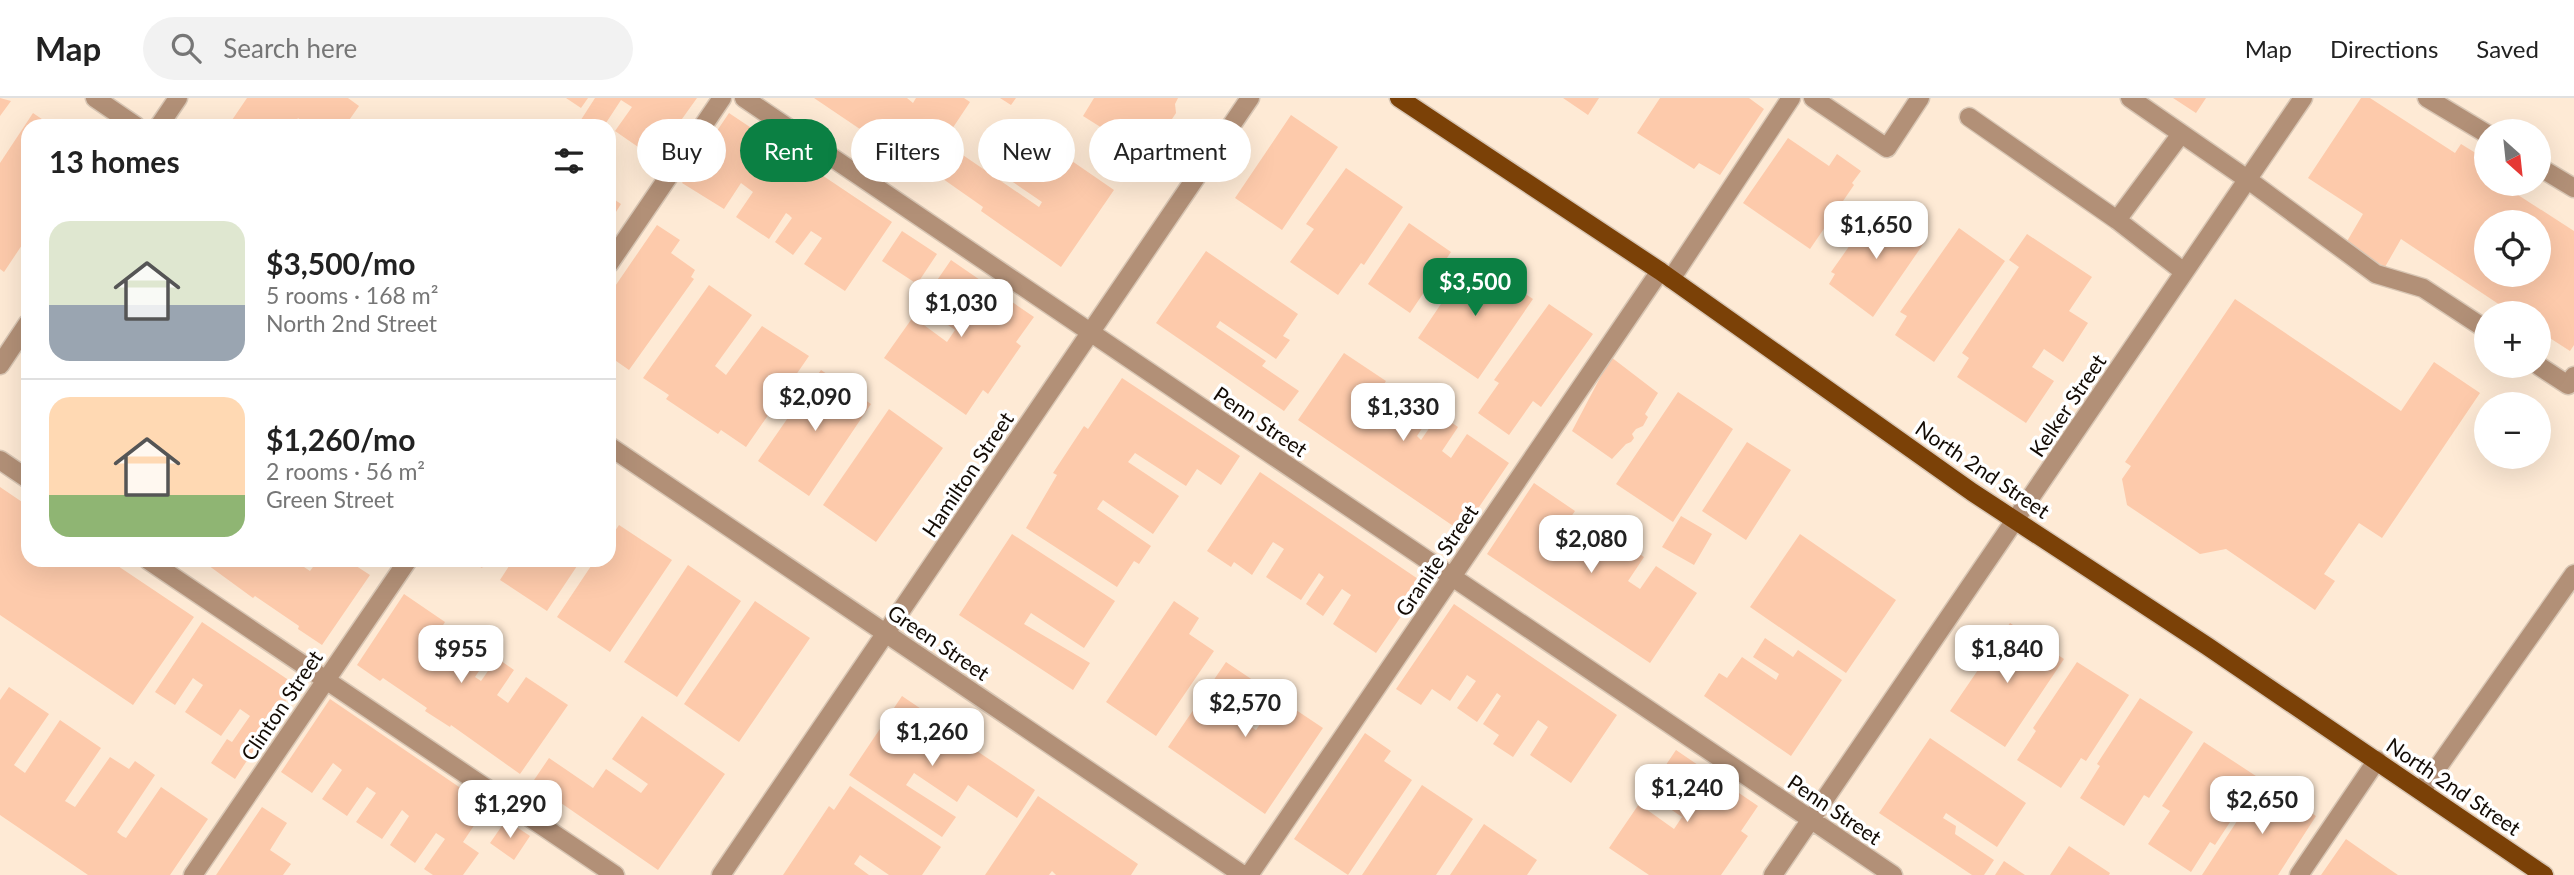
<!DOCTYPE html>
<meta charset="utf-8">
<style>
body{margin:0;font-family:Lato,sans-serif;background:#f2f2f2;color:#222;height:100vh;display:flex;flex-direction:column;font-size:26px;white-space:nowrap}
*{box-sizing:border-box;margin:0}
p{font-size:23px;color:#767676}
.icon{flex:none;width:38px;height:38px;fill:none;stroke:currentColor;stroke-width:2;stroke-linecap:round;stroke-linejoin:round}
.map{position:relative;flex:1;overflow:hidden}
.side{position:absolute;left:21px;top:21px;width:595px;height:448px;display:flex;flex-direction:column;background:#fff;border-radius:21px;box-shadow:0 7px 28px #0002}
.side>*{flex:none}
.banner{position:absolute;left:637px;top:21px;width:665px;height:63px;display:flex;gap:14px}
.needle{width:46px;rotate:153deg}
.controls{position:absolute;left:2474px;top:21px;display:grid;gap:14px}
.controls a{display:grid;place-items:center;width:77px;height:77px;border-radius:50%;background:#fff;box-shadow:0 7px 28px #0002;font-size:35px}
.price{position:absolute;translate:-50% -60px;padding:0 16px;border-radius:14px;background:#fff;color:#222;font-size:23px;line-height:46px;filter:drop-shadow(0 2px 4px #0008)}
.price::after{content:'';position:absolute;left:50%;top:42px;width:21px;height:16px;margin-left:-10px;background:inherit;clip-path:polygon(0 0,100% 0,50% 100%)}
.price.current{background:#0b8043;color:#fff}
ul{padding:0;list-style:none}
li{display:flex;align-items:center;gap:21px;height:175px;padding:0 28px}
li+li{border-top:2px solid #e0e0e0}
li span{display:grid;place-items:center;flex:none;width:196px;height:140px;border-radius:21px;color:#555}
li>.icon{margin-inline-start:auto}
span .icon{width:84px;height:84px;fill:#fffc;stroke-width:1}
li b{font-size:30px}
h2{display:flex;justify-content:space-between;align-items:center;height:84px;padding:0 28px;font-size:30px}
.tag{padding:0 24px;border-radius:32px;background:#fff;box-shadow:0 7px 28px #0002;font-size:24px;line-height:63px}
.tag.current{background:#0b8043;color:#fff}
header{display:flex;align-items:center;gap:42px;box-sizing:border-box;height:98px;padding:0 35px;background:#fff;border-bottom:2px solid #e0e0e0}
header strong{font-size:33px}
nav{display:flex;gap:38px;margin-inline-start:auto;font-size:24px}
.search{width:490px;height:63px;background:#f2f2f2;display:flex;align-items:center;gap:18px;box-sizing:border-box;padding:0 24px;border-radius:38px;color:#767676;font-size:26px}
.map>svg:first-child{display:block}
.building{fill:#fdcaab;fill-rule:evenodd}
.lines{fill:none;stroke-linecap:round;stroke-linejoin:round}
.minor-casing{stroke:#d8c6b4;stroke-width:21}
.major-casing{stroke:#d8c6b4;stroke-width:21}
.minor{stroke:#b29077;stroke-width:18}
.major{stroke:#7b4107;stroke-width:18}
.labels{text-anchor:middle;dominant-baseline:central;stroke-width:7;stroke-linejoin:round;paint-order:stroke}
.street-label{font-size:21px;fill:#130b04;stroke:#fff}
</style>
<header>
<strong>Map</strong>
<div class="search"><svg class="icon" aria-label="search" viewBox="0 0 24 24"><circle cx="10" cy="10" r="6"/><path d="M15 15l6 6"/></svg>Search here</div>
<nav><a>Map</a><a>Directions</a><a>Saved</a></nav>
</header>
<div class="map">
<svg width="2574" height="777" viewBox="0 0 2574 777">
<rect width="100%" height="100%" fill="#feead5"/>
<!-- building -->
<path class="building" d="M0,0L11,3L0,18Z
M247,0H348L359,8L345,28H308L298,20L293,28H234L230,25Z
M566,0H588L581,10Z
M595,0H697L654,60L615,33L632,9L621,2L604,28H577Z
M814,0H907L913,5L916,0H964L970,4L952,31L954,33L925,75Z
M1000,0H1016L1011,7Z
M1094,0H1178L1175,6L1176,15L1170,24L1156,25L1134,59L1106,41L1110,35L1083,18Z
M1563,0H1599L1588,17Z
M1660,0H1749L1764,11L1720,77L1699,65L1694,71L1637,35Z
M2173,0H2206L2196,15Z
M2361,0H2370L2455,55L2461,46L2487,62V86H2501L2574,133V247L2570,253L2539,233V215H2512L2401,141L2385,169L2346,145L2363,116L2308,80ZM2487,124H2539V177H2487Z
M33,15L52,28H28V138L4,174L0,171V65Z
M729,15L892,124L845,193L804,166L822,140L811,133L793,157L775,144L792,120L789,117L786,115L769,141L736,119L753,94L741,85L724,111L682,85Z
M1291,17L1338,49L1282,132L1235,100Z
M1037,30L1061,47L1058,50L1071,59L1069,61L1114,92L1061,169L981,113L983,109L936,76L954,51L1039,109L1042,104L1004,78Z
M1788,40L1829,68L1837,56L1861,73L1852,85L1854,87L1810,151L1743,105Z
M1346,70L1403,109L1364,167L1361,165L1338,197L1290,164L1314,131L1306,126Z
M609,98L621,106L609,125Z
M1880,109L1926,142L1873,219L1829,186L1835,176L1831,174L1867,123L1869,125Z
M1409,125L1451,154L1410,215L1368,186Z
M657,127L680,142L671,155L695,172L691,179L694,181L629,272L609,258V197Z
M1959,130L2005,163L1934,264L1895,237L1907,218L1900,214Z
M902,133L937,156L917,186L882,163Z
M2027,136L2092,179L2069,213L2088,225L2063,264L2044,251L2032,269L2054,283L2026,325L1957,279L1969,260L1962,255L2019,169L2009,162Z
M1206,153L1298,216L1283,238L1290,242L1276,261L1220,223L1216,229L1266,263L1262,268L1299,293L1284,313L1156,225Z
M1472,160L1533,201L1478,281L1418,240Z
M951,162L1034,219L1016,244L1021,248L988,296L983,292L966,317L884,260L913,219L947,244L955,232L920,207Z
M709,187L752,217L715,268L726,277L762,228L809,258L746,349L721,332L718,336L666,301L669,297L643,280Z
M2235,201L2401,313L2434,264L2480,295L2382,440L2359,425L2324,476L2335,483L2315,512L2226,451L2200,456L2127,407L2122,381L2131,368L2125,364Z
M1549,206L1593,236L1541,309L1533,303L1509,337L1478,315L1499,285L1494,282Z
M1344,255L1386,283L1370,306L1376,310L1381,313L1397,290L1433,314L1417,338L1421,342L1439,316L1458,329L1442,353L1451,360L1467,336L1509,365L1462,434L1298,322Z
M1611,259L1658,295L1645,316L1648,319L1643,328L1636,331L1632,336L1634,340L1631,344L1626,346L1612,361L1572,333Z
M821,272L871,306L809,398L758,363Z
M1122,280L1240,358L1221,387L1197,371L1186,388L1135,355L1128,364L1179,398L1153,436L1103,402L1100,406L1097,411L1151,448L1139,466L1134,463L1117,489L1026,430L1057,377L1053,375L1084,328L1088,331Z
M1678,294L1733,331L1673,424L1616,386Z
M889,311L943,350L876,444L823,407Z
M1747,344L1791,372L1746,442L1702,413Z
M1260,374L1424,485L1376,555L1333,526L1351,497L1342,491L1323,518L1306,506L1324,479L1319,475L1301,502L1266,479L1284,451L1273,444L1252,477L1234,464L1231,469L1207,453Z
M1534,385L1575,413L1559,436L1571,445L1587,421L1604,432L1588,456L1593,459L1609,435L1644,459L1628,483L1640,491L1656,468L1697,495L1650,565L1487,456Z
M0,389L28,408V462H109L194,519L133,607L0,517Z
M1681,418L1712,436L1694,467L1662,449Z
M619,427L672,462L610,554L557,519L595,462H609V442Z
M1012,436L1115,503L1084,550L1031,515L1024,526L1090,565L1073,592L959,517Z
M1800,436L1896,502L1846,575L1750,509Z
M201,462H304L301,467L310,473L318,462H347L370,477L322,547L298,531L299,528L255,498L253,500Z
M469,462H487L482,470Z
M513,462H581L547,513L500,482Z
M688,467L741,503L677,599L624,564Z
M404,496L445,524L430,547L435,550L440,554L456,531L491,555L475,579L481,583L497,560L514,572L497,597L508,605L526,579L568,607L520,676L451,627L450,629L425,613L427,610L383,580L380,583L357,567Z
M755,503L810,540L739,644L684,606Z
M1174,503L1199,520L1189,536L1214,553L1156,638L1106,604Z
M1454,506L1617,617L1571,685L1530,657L1548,629L1538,622L1513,659L1493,646L1499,637L1483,626L1501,598L1497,595L1477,624L1457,610L1476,583L1467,577L1450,603L1432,591L1421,607L1396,591Z
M202,524L296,587L235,681L211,665L227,641L232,644L250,618L240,611L221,638L185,614L203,587L197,583L193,580L175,607L155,594Z
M2010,525L2064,561L2005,649L1950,613Z
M1765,540L1793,559L1798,552L1842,582L1791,658L1704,598L1719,575L1727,580L1742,559L1776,582L1779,576L1753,559Z
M1226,564L1269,593L1247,626L1256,632L1278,600L1323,630L1265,716L1168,649Z
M2077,564L2129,597L2086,663L2081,660L2061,690L2017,662L2036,633L2033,630Z
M9,589L49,616L14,667L25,675L60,622L101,650L65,703L75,709L110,659L129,671L135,663L155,677L117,734L122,738L126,740L161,689L208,721L170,777H88L0,717V602Z
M902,598L964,640L962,643L1035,692L1017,720L968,687L957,704L914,675L906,687L956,719L942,739L849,677Z
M2140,600L2193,634L2149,700L2144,697L2124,728L2080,700L2100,668L2097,666Z
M330,601L487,708L463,744L479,755L463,777H433L424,771L445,741L436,735L415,765L390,747L409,718L402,712L382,741L356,724L376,695L367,689L347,718L322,701L342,672L333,665L312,695L281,674Z
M642,618L725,676L658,772L532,685L549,660L593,690L606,671L641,695L648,686L612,661Z
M1365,635L1391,653L1384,663L1412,682L1348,777L1294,741Z
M1930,640L2026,705L1997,749L1946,715L1943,720L1956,728L1955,736L1994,762L1984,777H1972L1879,715Z
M2204,644L2259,680L2215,747L2210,744L2191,774L2148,746L2170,713L2162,708Z
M1676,652L1758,708L1741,733L1748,738L1721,777H1649L1609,750L1639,706L1674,731L1682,719L1647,695Z
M2263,683L2316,718L2278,777H2202Z
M1422,687L1473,721L1436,777H1362Z
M850,688L941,749L922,777H889L860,757L854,766L869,777H783L829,708L834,712Z
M1038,698L1138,766L1131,777H1056L1052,773L1049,777H985Z
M262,709L287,725L270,752L291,766L283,777H216Z
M506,722L530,738L514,762L490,745Z
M1484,726L1537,762L1527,777H1450Z
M2346,741L2373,760L2398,777H2321Z
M2069,748L2110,775L2109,777H2050Z
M2004,763L2025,777H1995Z"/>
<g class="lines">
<defs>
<path id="minor" d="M95,0L136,28
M744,0L1893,777
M1813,0L1887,50L1920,0
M2130,0L2247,81L2376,176L2423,190L2487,232
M2427,0L2487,36
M1969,19L2117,122
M159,28L178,0
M2181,36L2117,122L2184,174
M2539,69L2574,90
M609,166L722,0
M1671,181L1791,0
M0,267L28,225
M2539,268L2568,287L2574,278
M609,348L1243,777
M0,362L28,381
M148,462L615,777
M2421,693L2574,476
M193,777L408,462
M721,777L1250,0
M1249,777L1660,173
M1773,777L2303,0
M2299,777L2377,662"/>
<path id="major" d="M1399,0L1660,173L1972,394L2207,548L2544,777"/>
</defs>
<!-- minor casing -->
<use href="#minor" class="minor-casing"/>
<!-- major casing -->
<use href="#major" class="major-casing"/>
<!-- minor -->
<use href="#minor" class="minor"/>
<!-- major -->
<use href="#major" class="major"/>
</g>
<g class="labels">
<!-- street labels -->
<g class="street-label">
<text transform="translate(2067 307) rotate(-56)">Kelker Street</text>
<text transform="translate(1261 323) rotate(34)">Penn Street</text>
<text transform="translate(1983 371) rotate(34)">North 2nd Street</text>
<text transform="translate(967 376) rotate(-56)">Hamilton Street</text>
<text transform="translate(1436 462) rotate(-56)">Granite Street</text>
<text transform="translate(939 544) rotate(34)">Green Street</text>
<text transform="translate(281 607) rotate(-56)">Clinton Street</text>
<text transform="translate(2454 688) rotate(34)">North 2nd Street</text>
<text transform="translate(1835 711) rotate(34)">Penn Street</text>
</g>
</g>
</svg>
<div class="controls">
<a><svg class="needle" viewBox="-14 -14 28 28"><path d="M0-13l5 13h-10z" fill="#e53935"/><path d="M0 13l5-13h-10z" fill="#767676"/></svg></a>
<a><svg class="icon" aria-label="locate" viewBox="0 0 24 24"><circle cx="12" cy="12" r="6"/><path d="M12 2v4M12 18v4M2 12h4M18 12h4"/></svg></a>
<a>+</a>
<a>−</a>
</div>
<b class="price" style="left:1876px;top:163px">$1,650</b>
<b class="price current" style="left:1475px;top:220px">$3,500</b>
<b class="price" style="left:961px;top:241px">$1,030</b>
<b class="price" style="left:815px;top:335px">$2,090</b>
<b class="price" style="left:1403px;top:345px">$1,330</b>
<b class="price" style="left:1591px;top:477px">$2,080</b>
<b class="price" style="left:461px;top:587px">$955</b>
<b class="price" style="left:2007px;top:587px">$1,840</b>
<b class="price" style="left:1245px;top:641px">$2,570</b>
<b class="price" style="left:932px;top:670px">$1,260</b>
<b class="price" style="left:1687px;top:726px">$1,240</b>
<b class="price" style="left:2262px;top:738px">$2,650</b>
<b class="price" style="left:510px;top:742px">$1,290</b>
<div class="banner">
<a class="tag">Buy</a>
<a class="tag current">Rent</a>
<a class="tag">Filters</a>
<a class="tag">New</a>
<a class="tag">Apartment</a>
</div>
<section class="side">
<h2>13 homes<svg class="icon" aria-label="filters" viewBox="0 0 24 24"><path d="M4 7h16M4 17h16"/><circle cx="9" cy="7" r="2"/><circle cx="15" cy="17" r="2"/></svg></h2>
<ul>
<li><span style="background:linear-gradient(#dfe7d0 60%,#9aa5b1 0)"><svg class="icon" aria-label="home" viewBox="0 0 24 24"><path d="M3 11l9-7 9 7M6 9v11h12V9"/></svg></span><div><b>$3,500/mo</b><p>5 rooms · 168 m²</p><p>North 2nd Street</p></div></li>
<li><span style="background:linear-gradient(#ffd9b3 70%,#8fb573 0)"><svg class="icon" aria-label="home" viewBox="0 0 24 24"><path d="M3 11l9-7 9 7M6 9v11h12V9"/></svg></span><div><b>$1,260/mo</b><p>2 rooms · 56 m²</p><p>Green Street</p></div></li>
</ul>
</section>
</div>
